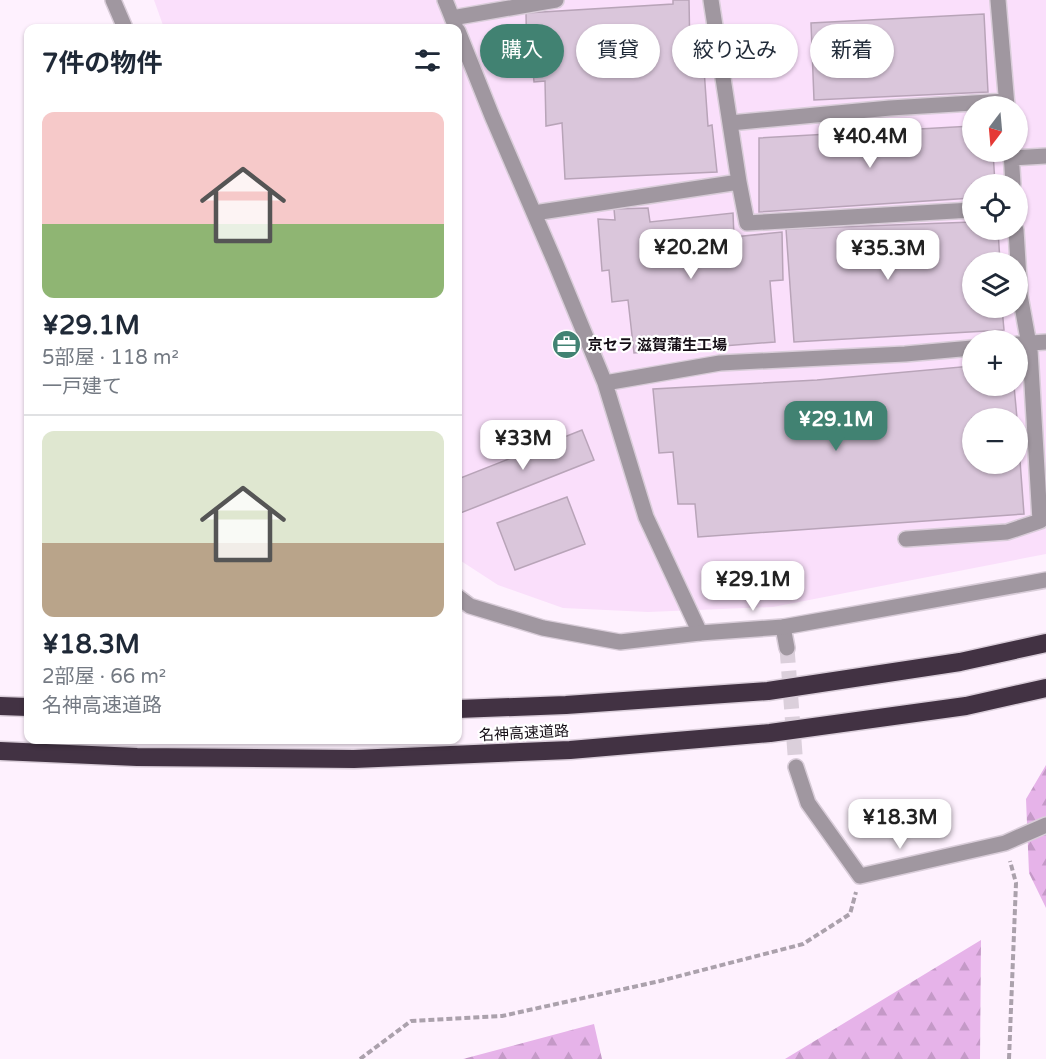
<!DOCTYPE html>
<html lang="ja">
<meta charset="utf-8">
<style>
body{margin:0;font-family:"Varela Round","Noto Sans JP",sans-serif;background:#f6f6f7;color:#1f2937;height:100vh;display:flex;flex-direction:column;font-size:22px;white-space:nowrap}
*{box-sizing:border-box;margin:0}
p{font-size:20px;color:#747a83}
.icon{flex:none;width:33px;height:33px;fill:none;stroke:currentColor;stroke-width:2;stroke-linecap:round;stroke-linejoin:round}
.map{position:relative;flex:1;overflow:hidden}
.panel{position:absolute;left:24px;top:24px;width:438px;height:720px;display:flex;flex-direction:column;background:#fff;border-radius:12px;box-shadow:0 2px 4px #0004}
.panel>*{flex:none}
.banner{position:absolute;left:480px;top:24px;width:476px;height:54px;display:flex;gap:12px}
.needle{width:39px;rotate:196deg}
.buttons{position:absolute;left:962px;top:96px;display:grid;gap:12px}
.buttons a{display:grid;place-items:center;width:66px;height:66px;border-radius:50%;background:#fff;box-shadow:0 2px 4px #0004;font-size:30px}
.price{position:absolute;translate:-50% -51px;padding:0 14px;border-radius:12px;background:#fff;color:#222;font-size:20px;line-height:39px;filter:drop-shadow(0 2px 3px #0008)}
.price::after{content:'';position:absolute;left:50%;top:36px;width:18px;height:14px;margin-left:-9px;background:inherit;clip-path:polygon(0 0,100% 0,50% 100%)}
.price.active{background:#418272;color:#fff}
ul{padding:0;list-style:none}
li{display:grid;align-content:center;gap:12px;height:318px;padding:0 18px}
li+li{border-top:2px solid #e0e1e3}
li span{display:grid;place-items:center;height:186px;border-radius:12px;color:#555}
li>.icon{margin-inline-start:auto}
span .icon{width:108px;height:108px;fill:#fffc;stroke-width:1}
li b{font-size:26px}
h2{display:flex;justify-content:space-between;align-items:center;height:72px;padding:0 18px;font-size:26px}
.tag{padding:0 21px;border-radius:27px;background:#fff;box-shadow:0 2px 4px #0004;font-size:21px;line-height:54px}
.tag.active{background:#418272;color:#fff}
.map>svg:first-child{display:block}
.built{fill:#fadffb;fill-rule:evenodd}
.forest{fill:url(#forest-firs)}
.building{fill:#dac6db;stroke:#b8a4b8;stroke-width:1.5}
.lines{fill:none;stroke-linecap:round;stroke-linejoin:round}
.minor-tunnel{stroke:#dbcfdb;stroke-width:15;stroke-dasharray:15 8;stroke-linecap:butt}
.service-casing{stroke:#d9cdd9;stroke-width:18}
.minor-casing{stroke:#d9cdd9;stroke-width:18}
.tertiary-casing{stroke:#d9cdd9;stroke-width:18}
.motorway-casing{stroke:#d9cdd9;stroke-width:21}
.path{stroke:#aba1ac;stroke-width:4;stroke-dasharray:6 3;stroke-linecap:butt}
.service{stroke:#a097a0;stroke-width:15}
.minor{stroke:#a097a0;stroke-width:15}
.tertiary{stroke:#a097a0;stroke-width:15}
.motorway{stroke:#423243;stroke-width:18}
.labels{text-anchor:middle;dominant-baseline:central;stroke-width:4.5;stroke-linejoin:round;paint-order:stroke}
.poi-label{font-size:15px;font-weight:bold;fill:#150e16;stroke:#fff;text-anchor:start}
.street-label{font-size:15px;fill:#150e16;stroke:#fff}
</style>
<div class="map">
<svg width="1046" height="1059" viewBox="0 0 1046 1059">
<defs>
<pattern id="forest-firs" width="22" height="20" patternUnits="userSpaceOnUse" patternTransform="scale(1.5)"><rect width="22" height="20" fill="#e6b3e9"/><path d="M5 1l3.5 6h-7zM16 11l3.5 6h-7z" fill="#c499c7"/></pattern>
</defs>
<rect width="100%" height="100%" fill="#fef1fe"/>
<!-- built -->
<path class="built" d="M154,0H1046V554L773,607L648,612L563,608L498,585L458,559V28H164ZM972,106H1017V152H972ZM972,184H1017V230H972ZM972,262H1017V308H972ZM972,340H1017V386H972ZM972,418H1017V464H972Z"/>
<!-- forest -->
<path class="forest" d="M1046,765V908L1029,873L1026,799Z
M981,940L980,1059H785Z
M594,1024L602,1059H463Z"/>
<!-- building -->
<path class="building" d="M673,0H689L690,55H703L708,126L712,125L717,172L565,179L562,123L546,126L545,81L534,82L533,70L527,71L526,13L673,4Z
M984,14L988,92L814,100L811,23Z
M972,126V152H993L995,184H972V198L759,212V138Z
M648,208L650,222L733,213L734,237L782,232L783,280L770,281L775,342L634,353L628,300L612,302L609,270L602,271L598,219L615,220L614,209Z
M972,222V230H998L1000,262H972V308H1002L1004,330L794,342L786,229Z
M972,366V386H1014L1017,418H972V464H1017V421L1024,514L698,537L695,504H678L673,452L659,453L653,389L817,380Z
M582,430L594,460L458,514V479Z
M567,497L585,544L515,570L497,523Z"/>
<g class="lines">
<!-- minor-tunnel -->
<path class="minor-tunnel" d="M787,648L796,767"/>
<defs>
<path id="service" d="M445,0L455,25
M998,0L1007,106
M452,18L556,0
M458,31L492,116L555,262L605,383L646,517L700,633
M730,123L890,108L1006,101
M1011,152L1013,184
M1011,158L1046,156
M739,182L747,223L972,210
M534,213L739,182L711,0
M1017,344L1046,342
M605,383L720,363L905,354L972,348
M906,539L1007,532L1040,521L1030,350L1020,295L1016,230"/>
<path id="minor" d="M783,627L787,648
M796,767L808,803L860,876L1005,843L1046,825"/>
<path id="tertiary" d="M113,0L125,28
M458,597L470,606L543,628L620,642L700,633L783,627L1046,580"/>
<path id="motorway" d="M0,706L28,707
M458,709L566,705L768,691L960,662L1046,643
M0,751L137,757L354,759L570,750L770,733L966,706L1046,688"/>
</defs>
<!-- service casing -->
<use href="#service" class="service-casing"/>
<!-- minor casing -->
<use href="#minor" class="minor-casing"/>
<!-- tertiary casing -->
<use href="#tertiary" class="tertiary-casing"/>
<!-- motorway casing -->
<use href="#motorway" class="motorway-casing"/>
<!-- path -->
<path class="path" d="M360,1059L411,1021L502,1016L660,981L803,944L850,914L856,892
M1009,1059L1016,883L1010,861"/>
<!-- service -->
<use href="#service" class="service"/>
<!-- minor -->
<use href="#minor" class="minor"/>
<!-- tertiary -->
<use href="#tertiary" class="tertiary"/>
<!-- motorway -->
<use href="#motorway" class="motorway"/>
</g>
<!-- icons -->
<defs>
<symbol id="office-disc" viewBox="-11 -11 22 22"><circle r="9.5" fill="#418272" stroke="#fff"/><path d="M-6-3h4V-5.5h4V-3h4V5H-6ZM-1-4.5V-3h2v-1.5ZM-6 0V1H6V0Z" fill="#fff"/></symbol>
</defs>
<g fill-rule="evenodd">
<use href="#office-disc" x="550" y="328" width="33" height="33"/>
</g>
<g class="labels">
<!-- poi labels -->
<g class="poi-label">
<text x="588" y="345">京セラ 滋賀蒲生工場</text>
</g>
<!-- street labels -->
<g class="street-label">
<text transform="translate(524 733) rotate(-3)">名神高速道路</text>
</g>
</g>
</svg>
<div class="buttons">
<a><svg class="needle" viewBox="-14 -14 28 28"><path d="M0-13l5 13h-10z" fill="#e53935"/><path d="M0 13l5-13h-10z" fill="#747a83"/></svg></a>
<a><svg class="icon" aria-label="locate" viewBox="0 0 24 24"><circle cx="12" cy="12" r="6"/><path d="M12 2v4M12 18v4M2 12h4M18 12h4"/></svg></a>
<a><svg class="icon" aria-label="layers" viewBox="0 0 24 24"><path d="M12 4l9 5-9 5-9-5zM3 14l9 5 9-5"/></svg></a>
<a>+</a>
<a>−</a>
</div>
<b class="price" style="left:870px;top:169px">¥40.4M</b>
<b class="price" style="left:691px;top:280px">¥20.2M</b>
<b class="price" style="left:888px;top:281px">¥35.3M</b>
<b class="price active" style="left:836px;top:452px">¥29.1M</b>
<b class="price" style="left:523px;top:471px">¥33M</b>
<b class="price" style="left:753px;top:612px">¥29.1M</b>
<b class="price" style="left:900px;top:850px">¥18.3M</b>
<div class="banner">
<a class="tag active">購入</a>
<a class="tag">賃貸</a>
<a class="tag">絞り込み</a>
<a class="tag">新着</a>
</div>
<section class="panel">
<h2>7件の物件<svg class="icon" aria-label="filters" viewBox="0 0 24 24"><path d="M4 7h16M4 17h16"/><circle cx="9" cy="7" r="2"/><circle cx="15" cy="17" r="2"/></svg></h2>
<ul>
<li><span style="background:linear-gradient(#f6c9c9 60%,#8fb573 0)"><svg class="icon" aria-label="home" viewBox="0 0 24 24"><path d="M3 11l9-7 9 7M6 9v11h12V9"/></svg></span><div><b>¥29.1M</b><p>5部屋 · 118 m²</p><p>一戸建て</p></div></li>
<li><span style="background:linear-gradient(#dfe7d0 60%,#b9a48a 0)"><svg class="icon" aria-label="home" viewBox="0 0 24 24"><path d="M3 11l9-7 9 7M6 9v11h12V9"/></svg></span><div><b>¥18.3M</b><p>2部屋 · 66 m²</p><p>名神高速道路</p></div></li>
</ul>
</section>
</div>
